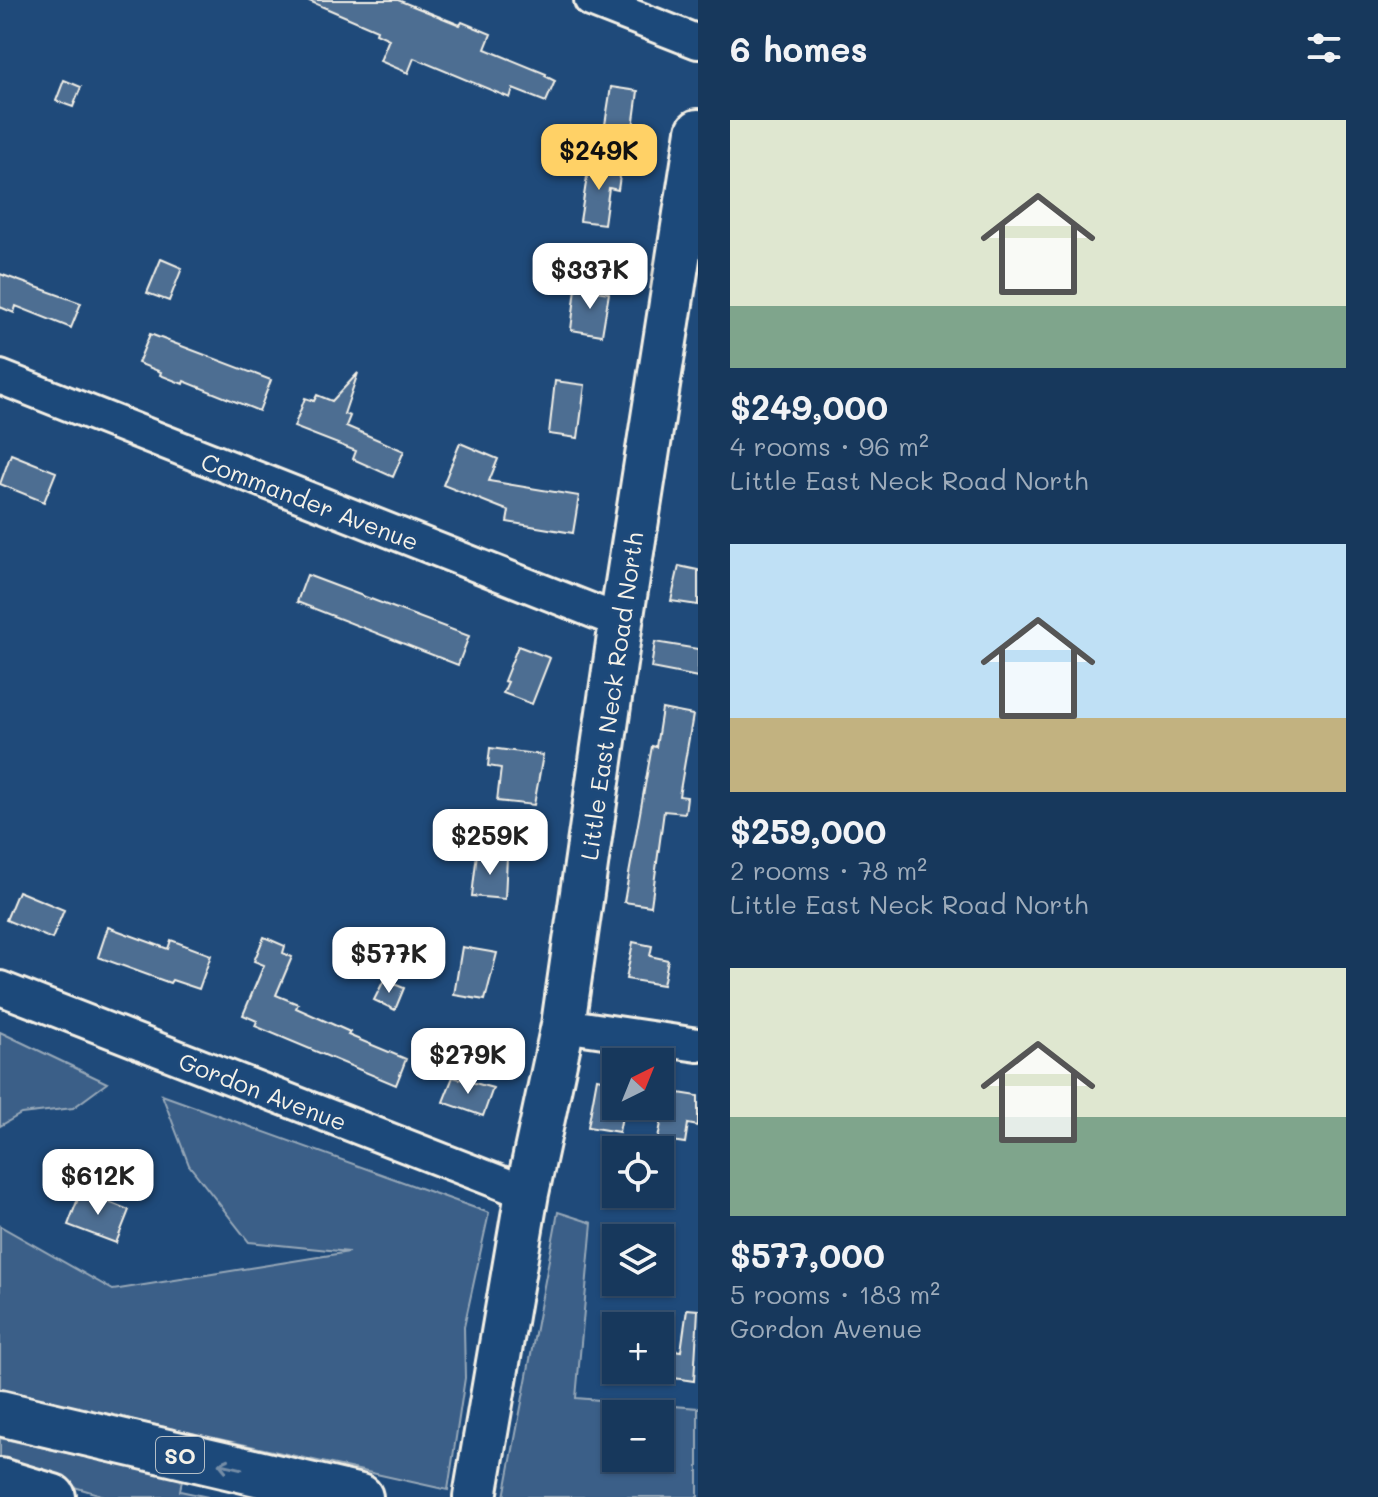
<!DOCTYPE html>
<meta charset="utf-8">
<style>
body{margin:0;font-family:Mali,sans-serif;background:#203f62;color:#f1f3f6;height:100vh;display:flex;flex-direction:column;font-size:30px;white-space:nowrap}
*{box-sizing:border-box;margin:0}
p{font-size:26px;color:#9eacbb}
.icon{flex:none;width:44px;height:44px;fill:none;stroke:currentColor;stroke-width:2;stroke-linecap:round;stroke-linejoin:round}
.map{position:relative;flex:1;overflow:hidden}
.details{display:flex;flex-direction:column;background:#17385c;width:680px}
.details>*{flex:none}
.needle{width:52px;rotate:43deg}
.buttons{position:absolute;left:602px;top:1048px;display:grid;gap:16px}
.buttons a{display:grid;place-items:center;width:72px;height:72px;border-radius:0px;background:#17385c;box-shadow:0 2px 6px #0004,0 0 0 2px #365272;font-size:40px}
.price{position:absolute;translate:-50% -68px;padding:0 18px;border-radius:16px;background:#fff;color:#222;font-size:26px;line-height:52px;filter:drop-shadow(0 2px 4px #0008)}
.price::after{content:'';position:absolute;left:50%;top:48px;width:24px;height:18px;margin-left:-12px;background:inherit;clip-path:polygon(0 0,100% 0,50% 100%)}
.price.current{background:#ffd166;color:#111}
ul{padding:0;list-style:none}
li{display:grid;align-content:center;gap:16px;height:424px;padding:0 32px}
li span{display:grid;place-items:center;height:248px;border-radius:0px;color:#555}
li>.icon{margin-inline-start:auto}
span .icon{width:144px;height:144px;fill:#fffc;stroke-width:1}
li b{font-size:34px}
h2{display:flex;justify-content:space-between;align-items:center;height:96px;padding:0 32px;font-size:34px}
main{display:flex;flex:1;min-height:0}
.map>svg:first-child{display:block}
.green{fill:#3a5f88;stroke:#97a8b8;stroke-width:2;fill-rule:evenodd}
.building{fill:#4d6e92;stroke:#f4f1e8;stroke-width:2}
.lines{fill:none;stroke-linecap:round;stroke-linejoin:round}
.minor-casing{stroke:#f4f1e8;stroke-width:38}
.major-casing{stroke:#f4f1e8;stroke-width:48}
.highway-casing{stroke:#f4f1e8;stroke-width:50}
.minor{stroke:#1f4a7a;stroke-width:32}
.major{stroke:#1f4a7a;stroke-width:42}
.highway{stroke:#1f4a7a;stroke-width:44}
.oneway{stroke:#748da6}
.labels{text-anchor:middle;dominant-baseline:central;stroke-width:6;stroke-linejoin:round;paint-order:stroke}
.shield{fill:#1f4a7a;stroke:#b4bfc7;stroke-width:2}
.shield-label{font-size:22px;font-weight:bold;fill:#f4f1e8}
.street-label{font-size:24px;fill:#f4f1e8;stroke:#1f4a7a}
</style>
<main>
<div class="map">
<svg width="698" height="1497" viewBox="0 0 698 1497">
<rect width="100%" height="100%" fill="#1f4a7a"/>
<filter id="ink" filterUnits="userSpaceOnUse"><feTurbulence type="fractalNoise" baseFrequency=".0125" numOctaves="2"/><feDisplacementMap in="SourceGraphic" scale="16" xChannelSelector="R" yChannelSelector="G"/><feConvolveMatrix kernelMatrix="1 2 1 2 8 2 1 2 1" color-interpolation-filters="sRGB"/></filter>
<g filter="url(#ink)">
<!-- green -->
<path class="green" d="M0,1032L107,1083L73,1108L21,1114L0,1126Z
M162,1095L489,1213L464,1327L465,1378L448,1490L0,1390V1226L113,1290L349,1252L249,1242L189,1165Z
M558,1212L592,1223L576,1398L698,1408V1497H504ZM660,1414V1458H616V1414Z
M0,1438L182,1479L180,1491L208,1497H108L0,1465Z"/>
<!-- building -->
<path class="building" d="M307,0H398L460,25L462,22L491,34L485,49L546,74L545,76L555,81L546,102L513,89L510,98L414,58L408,73L380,61L389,39L376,33L377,30Z
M64,80L81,87L73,107L56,101Z
M611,87L638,91L632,135L604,131Z
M589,164L621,169L618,190L609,188L604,224L580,221Z
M161,259L182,268L169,301L147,293Z
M0,274L81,303L71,328L16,306L14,313L0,307Z
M576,288L609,293L602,335L571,330Z
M150,334L271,380L259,411L184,381L183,384L160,375L161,372L138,363Z
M358,373L344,414L350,416L346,426L404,451L393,477L353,459L356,451L294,427L305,398L314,401L317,395L332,401Z
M555,381L585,385L578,438L549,434Z
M460,443L498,459L489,481L579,496L573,533L507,522L509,511L443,485Z
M11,454L56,472L44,502L0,484Z
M679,566L698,570V605L671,601Z
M307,575L469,636L458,665L297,602Z
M655,642L698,649V677L651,668Z
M518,646L550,658L532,704L503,693L508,682L504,681Z
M662,709L693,715L679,796L687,797L685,813L664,811L651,906L624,902L652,746L656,747Z
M490,748L543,755L534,805L497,801L501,768L488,766Z
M477,853L507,857L505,899L472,896Z
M18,891L64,910L52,939L6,920Z
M108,927L168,949L171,940L211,955L199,989L172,980L170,983L98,957Z
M264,937L285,946L283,953L292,957L276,995L298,1004L296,1008L350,1032L348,1035L406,1059L396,1085L255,1026L257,1021L243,1015L264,965L254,961Z
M633,942L652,946L650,956L668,960L663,985L626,979Z
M462,947L497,953L485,1000L454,995Z
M384,980L404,988L395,1010L374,1000Z
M453,1077L493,1088L483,1116L443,1102Z
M597,1078L616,1082V1106H624L619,1132L588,1127Z
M666,1091L698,1096V1126L688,1124L685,1143L658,1139L662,1118L660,1094L665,1095Z
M81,1191L129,1210L116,1243L68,1225Z
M687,1309L698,1310L694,1381L660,1376V1348L681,1351Z"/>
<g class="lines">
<defs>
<path id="minor" d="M591,0L698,42
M0,377L621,622
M0,988L527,1193
M563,1025L698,1045"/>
<path id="major" d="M475,1497L527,1193L563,1025L621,622L698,131"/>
<path id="highway" d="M0,1413L360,1497
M0,1481L53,1497"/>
</defs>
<!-- minor casing -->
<use href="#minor" class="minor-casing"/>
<!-- major casing -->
<use href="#major" class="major-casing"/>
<!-- highway casing -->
<use href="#highway" class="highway-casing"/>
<!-- minor -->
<use href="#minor" class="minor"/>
<!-- major -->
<use href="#major" class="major"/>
<!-- highway -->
<use href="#highway" class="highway"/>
</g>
<!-- one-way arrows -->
<defs><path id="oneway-shaft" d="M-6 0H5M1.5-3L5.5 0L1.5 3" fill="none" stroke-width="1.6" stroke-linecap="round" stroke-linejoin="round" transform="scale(2)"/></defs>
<use class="oneway" href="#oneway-shaft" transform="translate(230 1466) rotate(-167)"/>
</g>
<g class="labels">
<!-- shield labels -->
<rect class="shield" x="156" y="1437" width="48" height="36" rx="6"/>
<g class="shield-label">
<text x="180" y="1455">SO</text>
</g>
<!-- street labels -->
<g class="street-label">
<text transform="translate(310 501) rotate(21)">Commander Avenue</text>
<text transform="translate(611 696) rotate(-82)">Little East Neck Road North</text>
<text transform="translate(263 1091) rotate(21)">Gordon Avenue</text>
</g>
</g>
</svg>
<div class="buttons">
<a><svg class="needle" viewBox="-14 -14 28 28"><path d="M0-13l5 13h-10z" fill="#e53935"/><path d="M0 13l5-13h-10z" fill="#9eacbb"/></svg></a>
<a><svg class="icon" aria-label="locate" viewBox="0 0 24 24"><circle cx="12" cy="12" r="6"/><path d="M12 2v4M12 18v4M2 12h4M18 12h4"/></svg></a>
<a><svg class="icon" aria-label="layers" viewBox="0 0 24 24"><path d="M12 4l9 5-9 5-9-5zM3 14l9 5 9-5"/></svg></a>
<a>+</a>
<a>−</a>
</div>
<b class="price current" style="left:599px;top:192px">$249K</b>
<b class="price" style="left:590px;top:311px">$337K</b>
<b class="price" style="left:490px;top:877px">$259K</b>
<b class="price" style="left:389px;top:995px">$577K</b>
<b class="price" style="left:468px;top:1096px">$279K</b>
<b class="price" style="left:98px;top:1217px">$612K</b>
</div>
<section class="details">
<h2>6 homes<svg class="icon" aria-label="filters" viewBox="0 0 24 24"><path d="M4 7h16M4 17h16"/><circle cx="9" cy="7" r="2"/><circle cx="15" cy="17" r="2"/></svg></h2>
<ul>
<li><span style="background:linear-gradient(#dfe7d0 75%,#7fa58c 0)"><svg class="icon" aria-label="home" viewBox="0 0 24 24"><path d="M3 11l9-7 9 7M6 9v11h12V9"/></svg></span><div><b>$249,000</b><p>4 rooms · 96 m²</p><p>Little East Neck Road North</p></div></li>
<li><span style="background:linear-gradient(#bfe0f5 70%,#c2b280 0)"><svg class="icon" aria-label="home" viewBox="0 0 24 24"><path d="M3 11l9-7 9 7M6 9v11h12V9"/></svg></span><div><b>$259,000</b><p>2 rooms · 78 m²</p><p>Little East Neck Road North</p></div></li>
<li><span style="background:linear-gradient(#dfe7d0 60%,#7fa58c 0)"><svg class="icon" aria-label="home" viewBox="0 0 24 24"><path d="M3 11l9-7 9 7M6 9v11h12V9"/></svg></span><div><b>$577,000</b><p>5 rooms · 183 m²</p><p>Gordon Avenue</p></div></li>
</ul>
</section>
</main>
